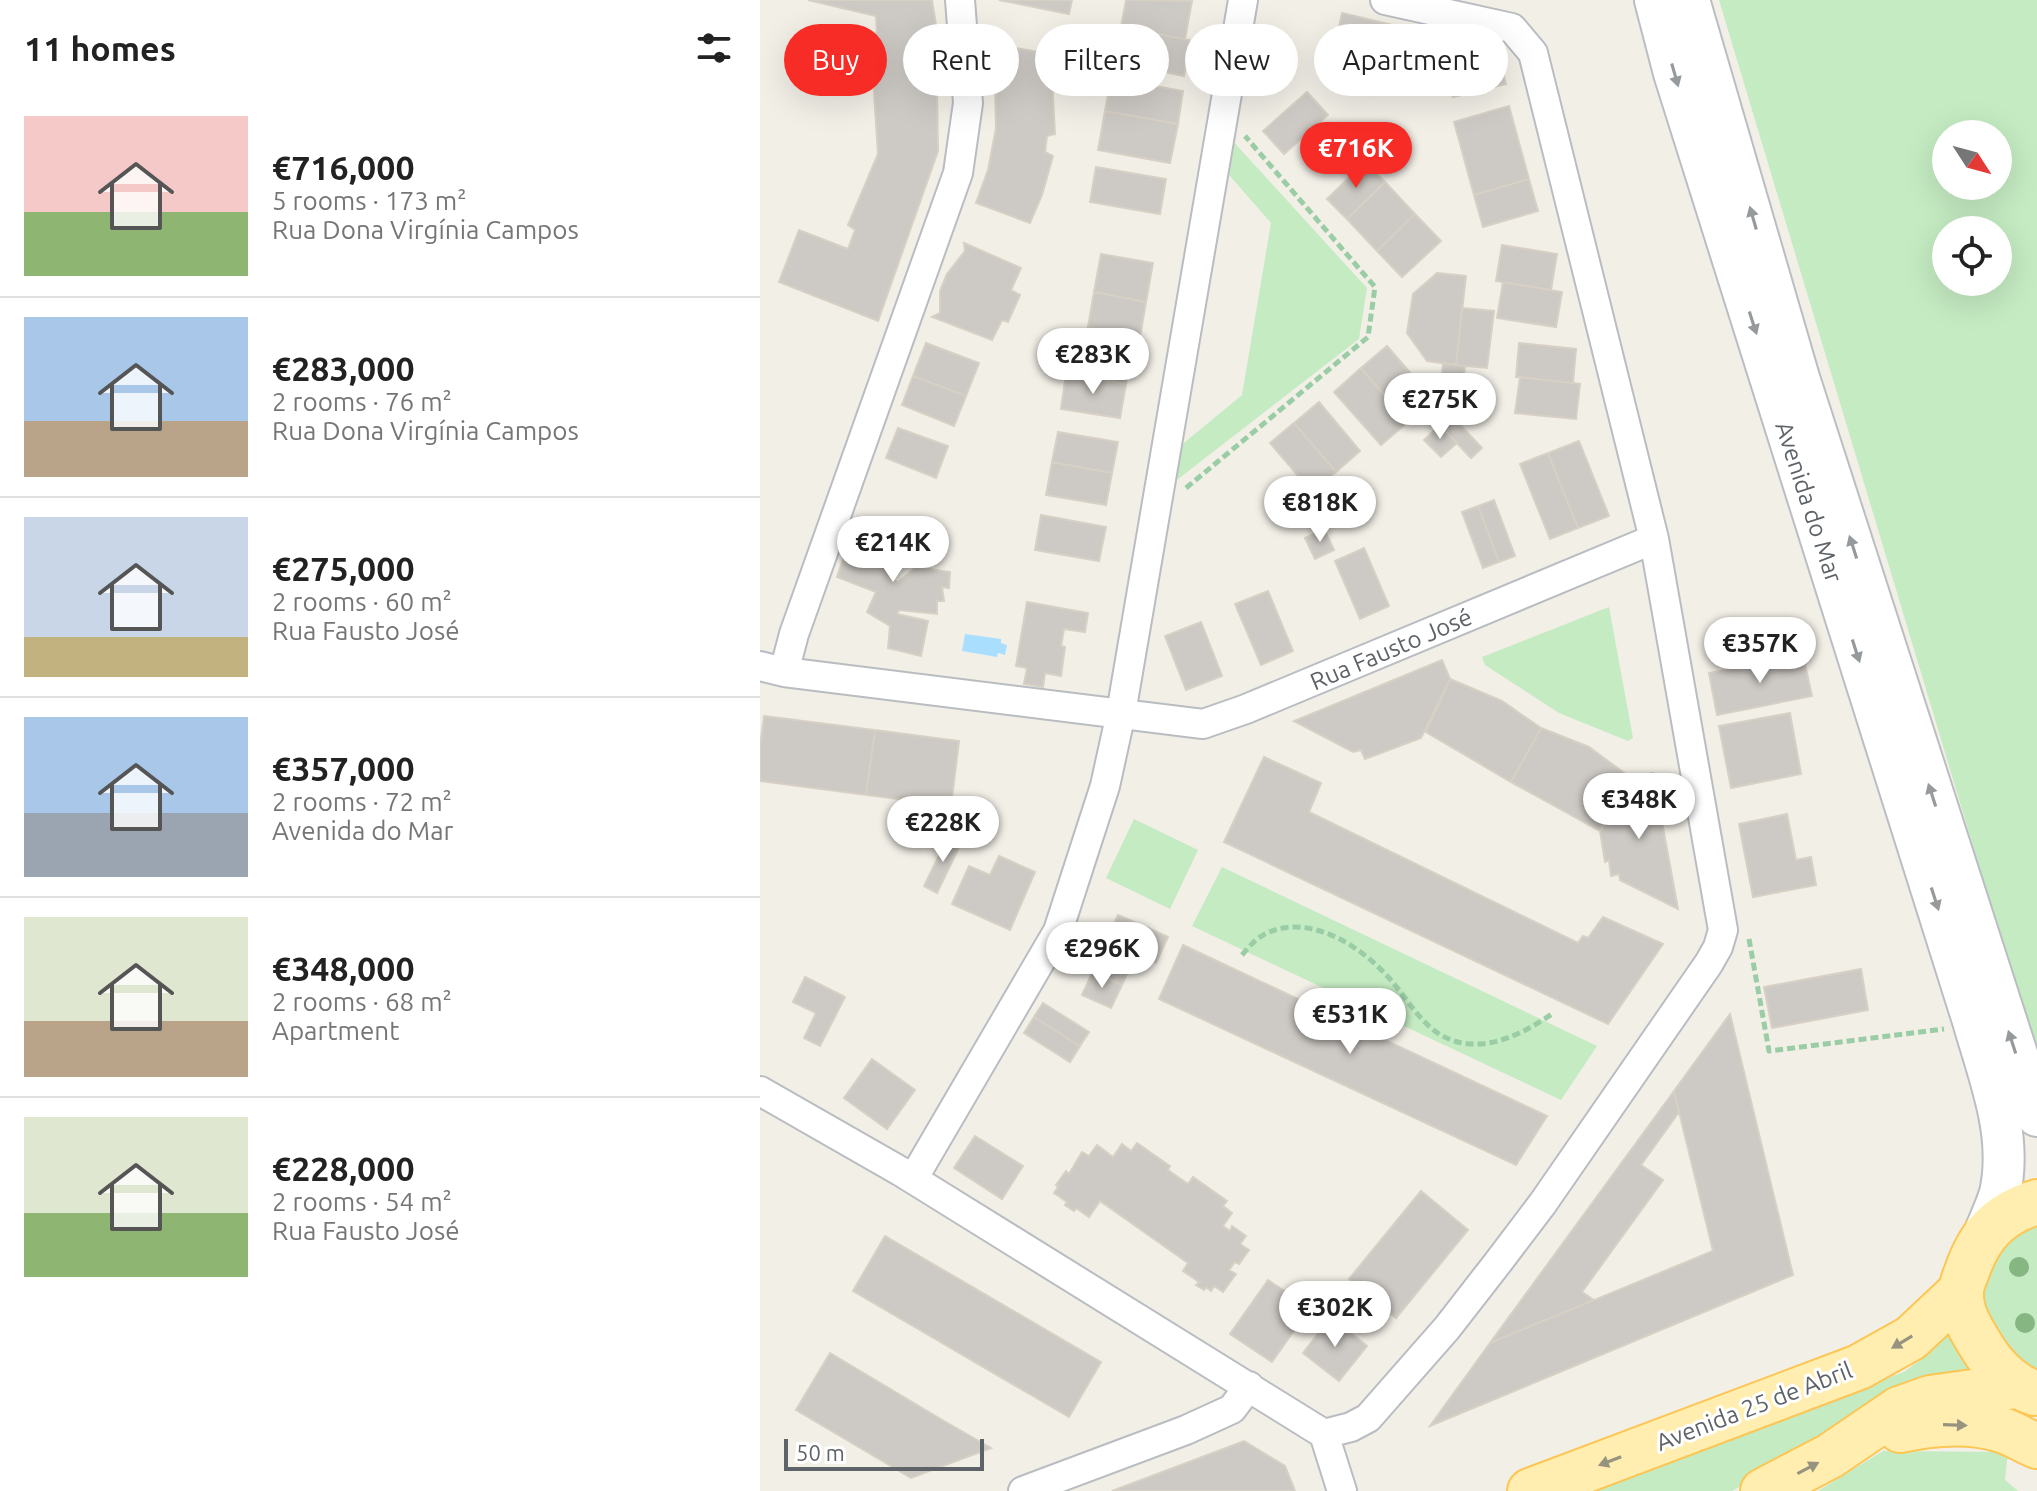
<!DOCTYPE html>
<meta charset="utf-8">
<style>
body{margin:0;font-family:Ubuntu,sans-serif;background:#f6f6f6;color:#222;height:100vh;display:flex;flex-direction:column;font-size:30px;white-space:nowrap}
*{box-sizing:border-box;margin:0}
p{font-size:26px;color:#767676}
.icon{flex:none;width:44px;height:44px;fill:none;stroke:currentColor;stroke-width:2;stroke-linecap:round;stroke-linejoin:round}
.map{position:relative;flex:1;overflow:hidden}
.sheet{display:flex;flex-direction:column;background:#fff;width:760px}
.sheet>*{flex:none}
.guide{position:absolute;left:24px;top:24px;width:760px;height:72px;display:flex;gap:16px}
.needle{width:52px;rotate:126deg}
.tools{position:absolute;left:1172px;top:120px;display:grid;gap:16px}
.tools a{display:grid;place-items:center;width:80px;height:80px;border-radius:50%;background:#fff;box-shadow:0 8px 32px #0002;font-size:40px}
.scale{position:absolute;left:24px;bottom:20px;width:200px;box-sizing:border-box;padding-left:8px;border:4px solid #5e6368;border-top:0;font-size:22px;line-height:28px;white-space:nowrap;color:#5e6368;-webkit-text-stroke:6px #fff;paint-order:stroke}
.price{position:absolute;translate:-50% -68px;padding:0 18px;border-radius:28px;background:#fff;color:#222;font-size:26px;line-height:52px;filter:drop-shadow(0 2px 4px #0008)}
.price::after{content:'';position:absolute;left:50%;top:48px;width:24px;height:18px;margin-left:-12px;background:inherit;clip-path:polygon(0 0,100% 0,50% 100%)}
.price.selected{background:#f82c26;color:#fff}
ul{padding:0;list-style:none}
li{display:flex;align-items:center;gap:24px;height:200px;padding:0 24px}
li+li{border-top:2px solid #e0e0e0}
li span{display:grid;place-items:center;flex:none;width:224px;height:160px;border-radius:0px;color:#555}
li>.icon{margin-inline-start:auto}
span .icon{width:96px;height:96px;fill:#fffc;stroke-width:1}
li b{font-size:34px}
h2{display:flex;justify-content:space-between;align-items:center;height:96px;padding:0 24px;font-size:34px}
.chip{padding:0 28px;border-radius:36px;background:#fff;box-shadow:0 8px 32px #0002;font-size:28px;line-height:72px}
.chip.selected{background:#f82c26;color:#fff}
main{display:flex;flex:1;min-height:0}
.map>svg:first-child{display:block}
.green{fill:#c4ebc2;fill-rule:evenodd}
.water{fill:#aadeff}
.building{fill:#cdc9c4;stroke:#d7d0c4;stroke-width:2}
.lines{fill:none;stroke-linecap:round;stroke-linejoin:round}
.minor-casing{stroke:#b9bdc1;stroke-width:32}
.secondary-casing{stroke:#babec3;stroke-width:44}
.primary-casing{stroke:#fdc654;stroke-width:48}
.path{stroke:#9acda6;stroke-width:5;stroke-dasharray:8 4;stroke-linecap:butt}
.minor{stroke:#fff;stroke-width:28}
.secondary{stroke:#fff;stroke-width:40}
.primary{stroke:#ffeeaf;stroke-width:44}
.tree{fill:#86b681}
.oneway{fill:#969a9d}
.oneway2{fill:#969481}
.labels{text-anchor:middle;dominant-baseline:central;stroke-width:6;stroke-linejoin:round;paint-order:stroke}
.street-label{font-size:24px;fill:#5e6368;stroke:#fff}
</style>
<main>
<section class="sheet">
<h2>11 homes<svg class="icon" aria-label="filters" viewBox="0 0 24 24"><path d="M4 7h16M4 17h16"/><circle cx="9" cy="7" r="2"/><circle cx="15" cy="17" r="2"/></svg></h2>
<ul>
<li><span style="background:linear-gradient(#f6c9c9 60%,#8fb573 0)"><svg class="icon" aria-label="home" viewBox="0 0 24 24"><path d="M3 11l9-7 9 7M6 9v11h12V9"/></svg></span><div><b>€716,000</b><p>5 rooms · 173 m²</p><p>Rua Dona Virgínia Campos</p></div></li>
<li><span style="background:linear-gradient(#a9c7e8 65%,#b9a48a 0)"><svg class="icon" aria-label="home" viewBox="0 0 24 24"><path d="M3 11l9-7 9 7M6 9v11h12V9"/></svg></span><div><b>€283,000</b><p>2 rooms · 76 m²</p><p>Rua Dona Virgínia Campos</p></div></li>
<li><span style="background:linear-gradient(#c9d6e8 75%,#c2b280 0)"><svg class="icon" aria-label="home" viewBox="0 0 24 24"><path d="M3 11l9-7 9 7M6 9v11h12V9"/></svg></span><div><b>€275,000</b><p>2 rooms · 60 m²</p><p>Rua Fausto José</p></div></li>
<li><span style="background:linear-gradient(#a9c7e8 60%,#9aa5b1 0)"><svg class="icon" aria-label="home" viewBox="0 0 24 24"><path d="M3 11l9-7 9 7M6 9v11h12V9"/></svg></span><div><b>€357,000</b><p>2 rooms · 72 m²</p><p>Avenida do Mar</p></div></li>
<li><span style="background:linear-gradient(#dfe7d0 65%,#b9a48a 0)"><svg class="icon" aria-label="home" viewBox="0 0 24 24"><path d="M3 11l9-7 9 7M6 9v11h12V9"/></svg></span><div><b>€348,000</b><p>2 rooms · 68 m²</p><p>Apartment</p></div></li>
<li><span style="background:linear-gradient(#dfe7d0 60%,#8fb573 0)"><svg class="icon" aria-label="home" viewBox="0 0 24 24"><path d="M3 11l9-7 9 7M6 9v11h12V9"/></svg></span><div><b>€228,000</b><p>2 rooms · 54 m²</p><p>Rua Fausto José</p></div></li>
</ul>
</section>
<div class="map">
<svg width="1277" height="1491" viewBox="0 0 1277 1491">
<rect width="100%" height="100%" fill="#f2efe7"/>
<!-- green -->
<path class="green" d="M959,0H1277V1052L1274,1049ZM1186,134H1238V186H1186ZM1186,230H1238V282H1186Z
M471,139L607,288L599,339L409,486L413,452L482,395L511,223L463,168Z
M849,607L873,738L868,741L799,713L725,665L722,657Z
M374,819L438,850L410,909L346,878Z
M462,867L837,1046L801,1100L432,926Z
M1277,1218V1376L1230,1337L1219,1285L1233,1252Z
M1190,1332L1203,1361L1219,1380L1157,1389L972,1491H816L1144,1372L1172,1351Z
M1123,1451L1248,1452L1245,1480L1258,1491H1058Z"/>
<!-- water -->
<path class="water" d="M205,634L241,639V643L247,645L245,655L238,653L237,657L202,651Z"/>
<!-- building -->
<path class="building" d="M48,0H172L176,25L178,151L118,321L19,282L39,230L88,249L95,230L88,225L118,154L110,32L117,33L116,16Z
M239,0H312L309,14Z
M366,0L432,1L425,39L361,27Z
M582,13L649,29L634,90L594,80L601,53L588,49L591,40L577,37Z
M380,31L430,40L424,76L373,66Z
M229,43L295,55L292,77L295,134L287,136L285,152L293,156L282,195L270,223L216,203L228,170L236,128L235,85Z
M704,46L705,52L713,50L715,60L730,56L733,66L741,64L746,84L693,97L683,51Z
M351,78L423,91L418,124L345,111Z
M547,92L568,115L524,154L503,131Z
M749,106L769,179L714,195L694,122Z
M345,111L418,124L410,163L338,150Z
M605,162L625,182L587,219L567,199Z
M336,167L406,179L400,214L330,202Z
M769,179L778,211L723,227L714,195Z
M625,182L655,214L617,251L587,219Z
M655,214L681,241L642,277L617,251Z
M204,243L261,268L251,290L260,295L248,322L242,320L232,340L172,317L180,313V291L187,274L205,251Z
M742,245L797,254L791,290L736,281Z
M341,254L393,263L386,302L334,292Z
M677,273L706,276L696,365L667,361L647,333L653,294Z
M743,282L802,292L796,327L737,318Z
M334,292L386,302L380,337L328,327Z
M702,308L734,311L727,368L696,365Z
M166,343L219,363L206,396L153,376Z
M759,343L816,349L813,383L756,377Z
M311,345L371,355L366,384L306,374Z
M627,346L673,399L648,422L601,368Z
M683,363L705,366L699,413L680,396Z
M601,368L648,422L621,445L574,392Z
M306,374L366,384L360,418L301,409Z
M153,376L206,396L194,426L142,405Z
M760,377L820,384L816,419L755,413Z
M559,402L600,451L576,472L534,423Z
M686,410L722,448L711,458L675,420Z
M534,423L576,472L552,492L510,443Z
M680,425L697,443L681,457L664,440Z
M138,428L188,446L176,478L126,458Z
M298,432L358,442L352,473L292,462Z
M819,441L849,516L818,528L788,453Z
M788,453L818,528L790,539L760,464Z
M292,462L352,473L346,505L286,495Z
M734,500L755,556L739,562L718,506Z
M718,506L739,562L723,568L702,512Z
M281,515L346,527L339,561L275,550Z
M98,517L147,535L132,580L138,582L156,567L190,572L189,588L182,587L184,601H177V614L139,610L137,614L168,621L161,656L128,648L130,626L107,612L116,592L77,577Z
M564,529L574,550L555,559L545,538Z
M604,548L629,606L600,619L575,561Z
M508,591L533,651L501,665L475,604Z
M267,602L328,613L325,632L304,629L301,646L305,647L301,676L285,673L283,687L264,684L267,668L256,666Z
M441,622L462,676L426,690L405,636Z
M1043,655L1052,696L957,715L949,673Z
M682,660L690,679L661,738L605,759L601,750L593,752L534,721Z
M690,679L742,701L781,728L751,782L666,732Z
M1030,713L1041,774L971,788L959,726Z
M4,716L115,730L106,795L0,781V746Z
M781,728L829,747L871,778L840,831L751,782Z
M115,730L199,741L191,806L106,795Z
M504,757L561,783L549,812L818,943L823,936L828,938L843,917L903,944L848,1024L464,842Z
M893,773L918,909L860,880L859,874L851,876L849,860L845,862L840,831L871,778Z
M1027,814L1036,860L1051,857L1056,885L993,897L979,824Z
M189,835L202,841L177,893L164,886Z
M239,856L275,872L250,930L192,904L209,866L230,875Z
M358,915L388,928L376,954L346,941Z
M388,928L408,937L396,963L376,954Z
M346,941L376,954L362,985L333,971Z
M423,945L787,1116L756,1165L399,999Z
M1101,969L1108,1010L1012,1028L1004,987Z
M333,971L362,985L351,1008L322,995Z
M45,977L85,997L60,1046L44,1038L56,1013L33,1002Z
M283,1003L329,1032L320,1046L274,1017Z
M970,1014L1033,1275L670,1426L730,1343L953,1251L914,1091Z
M274,1017L320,1046L310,1062L264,1033Z
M112,1059L155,1090L127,1129L84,1098Z
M914,1091L919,1112L881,1165L903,1180L822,1292L834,1300L730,1343Z
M215,1136L263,1166L242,1199L194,1168Z
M377,1143L410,1166L408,1170L428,1184L433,1177L467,1201L463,1206L472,1213L463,1226L470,1231L472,1226L486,1236L480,1244L489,1250L479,1264L475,1262L469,1270L476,1274L463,1292L454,1286L451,1291L446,1287L444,1290L436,1285L439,1282L423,1271L428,1263L340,1201L329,1217L316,1208L314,1211L305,1205L307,1202L294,1193L298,1187L296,1185L306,1171L309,1174L322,1152L329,1156L337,1145L353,1157L362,1144L371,1151Z
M661,1191L708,1230L636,1318L589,1279Z
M125,1236L341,1362L309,1417L93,1291Z
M508,1280L550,1308L512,1362L470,1334Z
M571,1317L607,1346L579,1381L543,1353Z
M70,1353L184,1421L231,1448L151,1478L36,1410Z
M484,1441L525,1466L535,1491H352Z"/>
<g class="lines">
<defs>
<path id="minor" d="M0,666L24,672L443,724L486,709L894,539
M24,672L34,634L198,173L208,103L200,0
M0,1091L140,1171L564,1434L582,1491
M153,1179L298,931L345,786L361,713L483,0
M564,1434L591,1427L608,1418L687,1328L736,1265L783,1203L949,963L958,947L963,930L894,539L773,53L752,28L625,0
M263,1491L426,1430L472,1409L489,1386"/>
<path id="secondary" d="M895,0L914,73L1213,1021C1229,1077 1253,1135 1240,1193C1236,1207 1229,1221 1224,1234
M929,0L1039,378L1277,1116"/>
<path id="primary" d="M1274,1393C1250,1384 1233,1366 1220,1344C1210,1328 1200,1311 1201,1292C1201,1286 1204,1279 1206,1274C1219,1235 1238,1214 1277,1202
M1140,1430C1172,1423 1210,1420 1242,1430C1254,1434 1265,1441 1277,1446
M770,1491L1099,1367L1151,1338L1201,1291
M1003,1491L1070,1456L1139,1409L1170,1398L1256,1386"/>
</defs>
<!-- minor casing -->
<use href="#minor" class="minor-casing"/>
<!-- secondary casing -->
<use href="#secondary" class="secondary-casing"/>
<!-- primary casing -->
<use href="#primary" class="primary-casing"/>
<!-- path -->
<path class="path" d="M426,488L608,337L615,287L485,136
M989,939L1009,1051L1184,1029
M482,955C489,947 495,939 505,934C548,912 601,946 629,978C648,999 662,1028 689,1039C725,1054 764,1033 792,1014"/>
<!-- minor -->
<use href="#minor" class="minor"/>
<!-- secondary -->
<use href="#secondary" class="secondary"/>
<!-- primary -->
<use href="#primary" class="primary"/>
</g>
<!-- trees -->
<g class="tree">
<circle cx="1259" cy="1267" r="10"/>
<circle cx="1265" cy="1323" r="10"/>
</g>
<!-- one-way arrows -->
<defs><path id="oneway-solid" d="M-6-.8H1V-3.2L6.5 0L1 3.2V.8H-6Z" transform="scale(2)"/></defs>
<g class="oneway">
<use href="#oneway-solid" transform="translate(915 75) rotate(74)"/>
<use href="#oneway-solid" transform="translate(993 218) rotate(-106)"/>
<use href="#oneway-solid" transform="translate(993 323) rotate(72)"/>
<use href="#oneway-solid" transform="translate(1093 547) rotate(-108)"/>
<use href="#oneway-solid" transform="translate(1096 651) rotate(72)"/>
<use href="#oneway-solid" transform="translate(1172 795) rotate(-108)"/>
<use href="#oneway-solid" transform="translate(1175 899) rotate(72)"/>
<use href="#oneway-solid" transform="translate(1252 1042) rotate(-108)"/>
</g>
<g class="oneway2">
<use href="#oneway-solid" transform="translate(1142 1342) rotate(149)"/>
<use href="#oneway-solid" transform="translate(1195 1425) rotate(2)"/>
<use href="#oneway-solid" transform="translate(850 1461) rotate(159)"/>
<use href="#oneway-solid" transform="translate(1048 1468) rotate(-28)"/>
</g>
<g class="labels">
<!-- street labels -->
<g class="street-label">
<text transform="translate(1049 502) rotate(72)">Avenida do Mar</text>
<text transform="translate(631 649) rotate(-23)">Rua Fausto José</text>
<text transform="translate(994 1406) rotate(-21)">Avenida 25 de Abril</text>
</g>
</g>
</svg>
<div class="tools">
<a><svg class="needle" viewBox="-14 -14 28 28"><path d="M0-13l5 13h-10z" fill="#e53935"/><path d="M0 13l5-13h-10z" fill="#767676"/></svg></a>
<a><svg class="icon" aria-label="locate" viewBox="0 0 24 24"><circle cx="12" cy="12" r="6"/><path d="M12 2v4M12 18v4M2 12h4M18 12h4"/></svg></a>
</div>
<div class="scale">50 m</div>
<b class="price selected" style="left:596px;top:190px">€716K</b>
<b class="price" style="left:333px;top:396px">€283K</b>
<b class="price" style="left:680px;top:441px">€275K</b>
<b class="price" style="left:560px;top:544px">€818K</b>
<b class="price" style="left:133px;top:584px">€214K</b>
<b class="price" style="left:1000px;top:685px">€357K</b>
<b class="price" style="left:879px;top:841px">€348K</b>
<b class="price" style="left:183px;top:864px">€228K</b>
<b class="price" style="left:342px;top:990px">€296K</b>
<b class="price" style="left:590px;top:1056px">€531K</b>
<b class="price" style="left:575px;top:1349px">€302K</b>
<div class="guide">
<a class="chip selected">Buy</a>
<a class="chip">Rent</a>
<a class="chip">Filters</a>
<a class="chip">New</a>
<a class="chip">Apartment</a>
</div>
</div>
</main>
